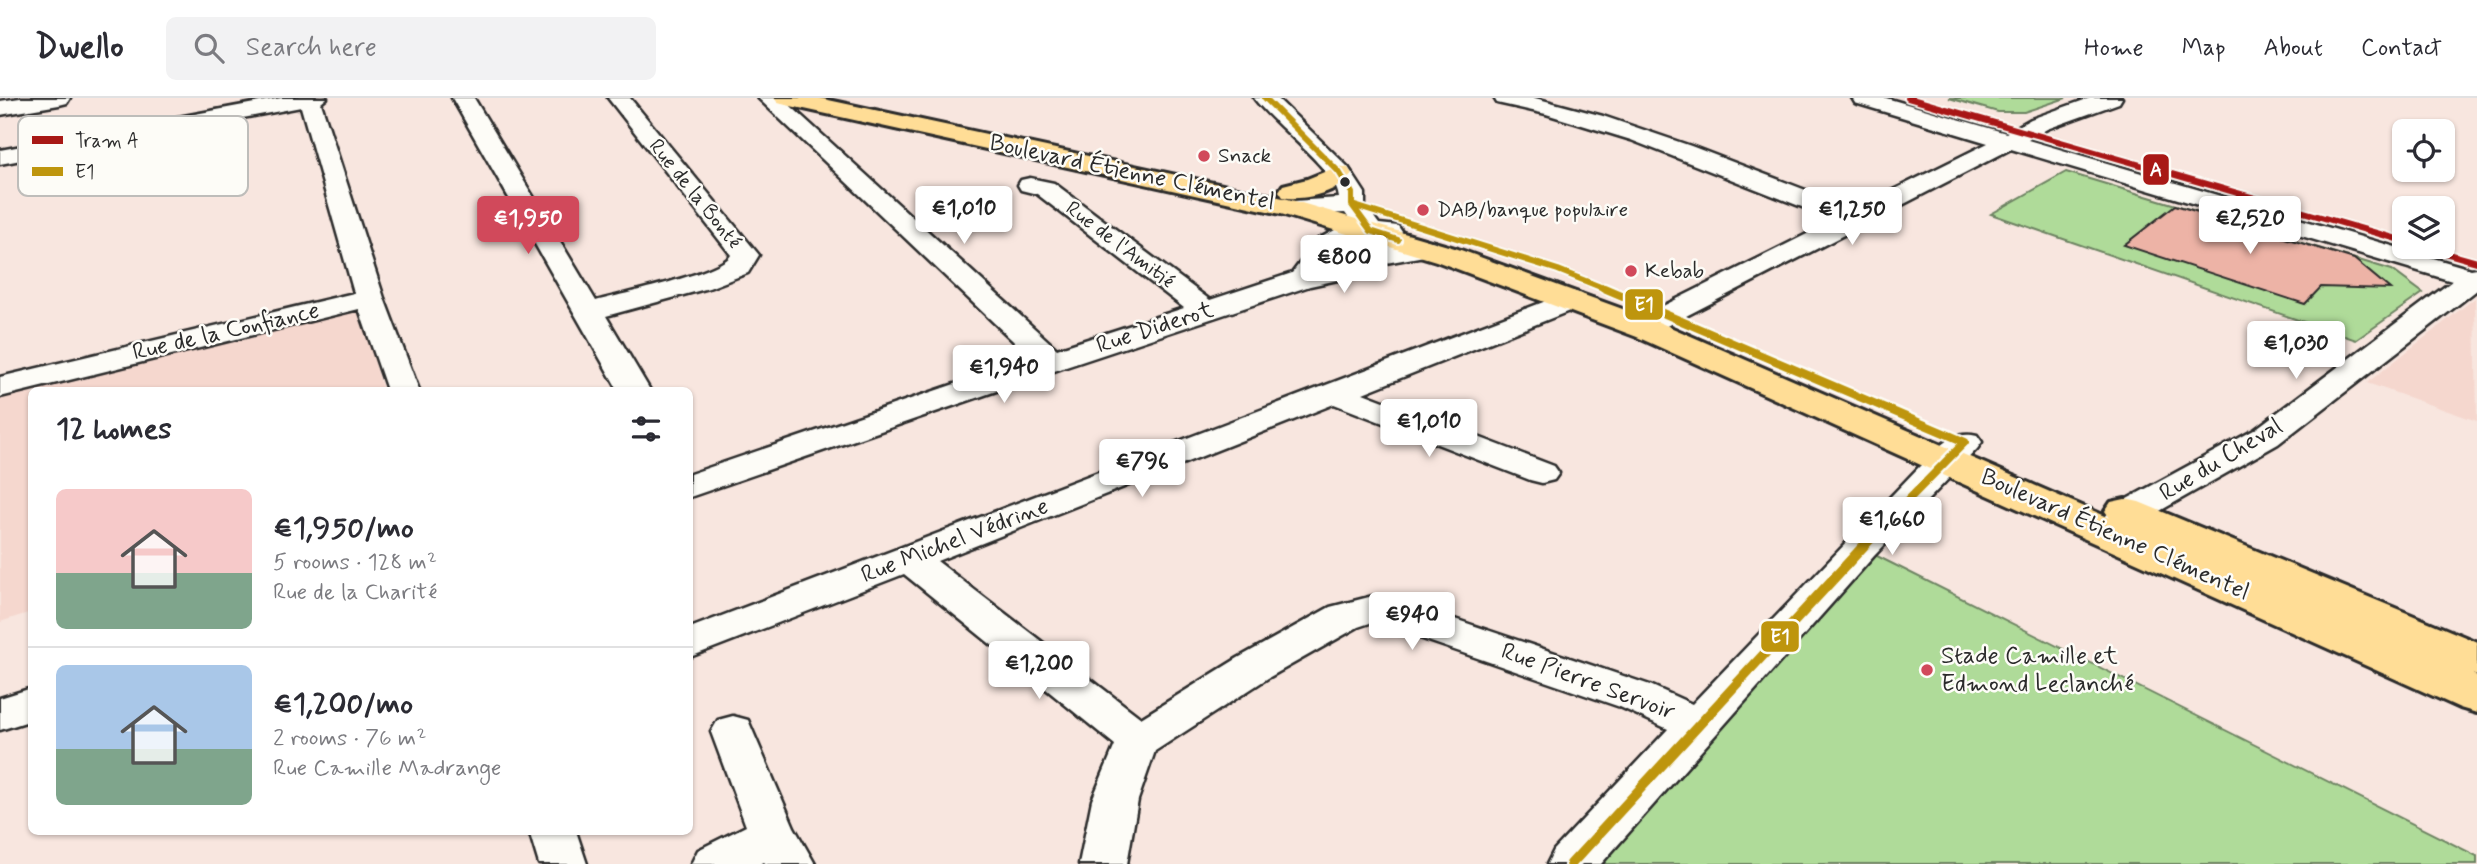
<!DOCTYPE html>
<meta charset="utf-8">
<style>
body{margin:0;font-family:Mynerve,sans-serif;background:#f2f2f3;color:#2b2b33;height:100vh;display:flex;flex-direction:column;font-size:26px;white-space:nowrap}
*{box-sizing:border-box;margin:0}
p{font-size:23px;color:#7c7c81}
.icon{flex:none;width:38px;height:38px;fill:none;stroke:currentColor;stroke-width:2;stroke-linecap:round;stroke-linejoin:round}
.map{position:relative;flex:1;overflow:hidden}
.side{position:absolute;left:28px;top:289px;width:665px;height:448px;display:flex;flex-direction:column;background:#fff;border-radius:10px;box-shadow:0 2px 5px #0004}
.side>*{flex:none}
.buttons{position:absolute;left:2392px;top:21px;display:grid;gap:14px}
.buttons a{display:grid;place-items:center;width:63px;height:63px;border-radius:10px;background:#fff;box-shadow:0 2px 5px #0004;font-size:35px}
.price{position:absolute;translate:-50% -60px;padding:0 16px;border-radius:7px;background:#fff;color:#222;font-size:23px;line-height:46px;filter:drop-shadow(0 2px 4px #0008)}
.price::after{content:'';position:absolute;left:50%;top:42px;width:21px;height:16px;margin-left:-10px;background:inherit;clip-path:polygon(0 0,100% 0,50% 100%)}
.price.current{background:#d1495b;color:#fff}
ul{padding:0;list-style:none}
li{display:flex;align-items:center;gap:21px;height:175px;padding:0 28px}
li+li{border-top:2px solid #e1e1e2}
li span{display:grid;place-items:center;flex:none;width:196px;height:140px;border-radius:10px;color:#555}
li>.icon{margin-inline-start:auto}
span .icon{width:84px;height:84px;fill:#fffc;stroke-width:1}
li b{font-size:30px}
h2{display:flex;justify-content:space-between;align-items:center;height:84px;padding:0 28px;font-size:30px}
header{display:flex;align-items:center;gap:42px;box-sizing:border-box;height:98px;padding:0 35px;background:#fff;border-bottom:2px solid #e1e1e2}
header strong{font-size:33px}
nav{display:flex;gap:38px;margin-inline-start:auto;font-size:24px}
.search{width:490px;height:63px;background:#f2f2f3;display:flex;align-items:center;gap:18px;box-sizing:border-box;padding:0 24px;border-radius:10px;color:#7c7c81;font-size:26px}
.map>svg:first-child{display:block}
.built{fill:#f5d7ce}
.green{fill:#afdb99;stroke:#6d8362;stroke-width:2}
.building{fill:#edb3a6;stroke:#2b2b2b;stroke-width:2}
.lines{fill:none;stroke-linecap:round;stroke-linejoin:round}
.minor-casing{stroke:#2b2b2b;stroke-width:5}
.major-casing{stroke:#2b2b2b;stroke-width:6}
.minor{fill:#fdfcf7;fill-rule:evenodd}
.major{fill:#ffdd96;fill-rule:evenodd}
.bus-1-far2-casing{stroke:#fdfcf7;stroke-width:10}
.bus-1-far1-casing{stroke:#fdfcf7;stroke-width:13}
.bus-1-casing{stroke:#fdfcf7;stroke-width:16}
.bus-1-far2{stroke:#be950d;stroke-width:6}
.bus-1-far1{stroke:#be950d;stroke-width:8}
.bus-1{stroke:#be950d;stroke-width:10}
.tram-1-casing{stroke:#fdfcf7;stroke-width:10}
.tram-1{stroke:#a81815;stroke-width:6}
.poi-dot{fill:#d1495b;stroke:#fdfcf7;stroke-width:2.5}
.bus-dot{fill:#2b2b2b;stroke:#fdfcf7;stroke-width:2.5}
.labels{text-anchor:middle;dominant-baseline:central;stroke-width:5;stroke-linejoin:round;paint-order:stroke}
.far-poi-label{font-size:21px;fill:#2b2b2b;stroke:#fdfcf7;text-anchor:start}
.far-street-label{font-size:21px;fill:#2b2b2b;stroke:#fdfcf7}
.street-label{font-size:24px;fill:#2b2b2b;stroke:#fdfcf7}
.poi-label{font-size:24px;fill:#2b2b2b;stroke:#fdfcf7;text-anchor:start}
.key{fill:#fdfcf7;stroke:#bebdba;stroke-width:2}
.key-label{font-size:19px;fill:#2b2b2b}
.line-badge{stroke:#fdfcf7;stroke-width:2.5}
.badge-label{font-size:19px;text-anchor:middle;font-weight:bold;fill:#fff}
</style>
<header>
<strong>Dwello</strong>
<div class="search"><svg class="icon" aria-label="search" viewBox="0 0 24 24"><circle cx="10" cy="10" r="6"/><path d="M15 15l6 6"/></svg>Search here</div>
<nav><a>Home</a><a>Map</a><a>About</a><a>Contact</a></nav>
</header>
<div class="map">
<svg width="2477" height="766" viewBox="0 0 2477 766">
<rect width="100%" height="100%" fill="#f8e6df"/>
<filter id="ink" filterUnits="userSpaceOnUse"><feTurbulence type="fractalNoise" baseFrequency=".0143" numOctaves="2"/><feDisplacementMap in="SourceGraphic" scale="14" xChannelSelector="R" yChannelSelector="G"/><feConvolveMatrix kernelMatrix="1 2 1 2 8 2 1 2 1" color-interpolation-filters="sRGB"/></filter>
<g filter="url(#ink)">
<!-- built -->
<path class="built" d="M2475,200L2477,323L2367,285Z
M358,207L383,292H32L31,514L0,524V296Z"/>
<!-- green -->
<path class="green" d="M1949,0H2066L2024,14H1998Z
M2066,74L2392,172L2423,195L2356,242L1991,116Z
M1861,450L2477,758V766H1571Z"/>
<!-- building -->
<path class="building" d="M2175,107L2354,161L2390,191L2321,189L2305,206L2124,147Z"/>
<g class="lines">
<defs>
<path id="minor" d="M20,0H70L67,5L59,7L0,17V3Z
M281,0H327L321,5L384,200L419,292H387L359,211L0,299V279L354,195L301,9L0,66V52Z
M452,0H474L596,203C621,196 721,175 731,157L608,0H630L759,157L748,175L709,190L606,218L650,292H618Z
M758,0H782L1057,251L1184,210L1037,96L1021,92L1018,87L1021,82L1030,80L1054,85L1210,202L1292,175L1318,141L1337,131L1354,127L1345,115L1288,117L1279,114L1275,109L1279,104L1339,100C1338,73 1271,25 1254,0H1277L1348,69L1365,95V107L1379,126L1398,128L1402,134L1398,140C1366,148 1346,133 1324,168L1358,154L1425,142L1435,144L1438,150L1435,156L1375,167L1347,180L1310,188L1063,270L690,399V376L1031,260Z
M1494,0H1535L1603,18L1691,48L1855,111L1988,45L1855,5L1852,0H1886L2006,35L2031,21L2090,0H2122L2119,5L2047,31L2028,42L2471,171L2477,170V192L2278,346L2142,423L2122,442L2109,446L2096,442L2091,434L2116,407L2254,332L2452,183L2011,51L1653,235L1643,238L1633,235L1628,229L1633,223L1835,122L1631,42L1546,16L1497,5Z
M1572,193L1582,196L1586,202L1582,208L1363,295L1554,368L1559,375L1554,382L1542,385L1530,382L1334,306L937,463L1141,620L1238,560L1330,509L1373,498L1419,509L1650,587L1692,606L1919,369C1937,352 1951,330 1977,337L1982,344L1977,351L1874,458L1601,766H1547L1554,752L1668,631L1620,609L1373,524L1358,529L1268,580L1155,653L1138,702L1127,766H1079L1092,702L1115,647L904,476L690,559V530Z
M32,590V622L0,632V600Z
M733,618L748,622L794,729L815,766H766L764,764L760,766H691L698,752L746,728L711,634L718,622Z
M529,733H576L587,766H539Z"/>
<path id="major" d="M774,0H819L1288,101L1458,151L1661,225L2110,420L2105,413L2111,404L2125,401L2139,404L2477,544V578L2472,576L2477,579V615L2460,610L1637,239L1436,163L1281,116L786,7L778,5Z
M1339,68L1348,70L1352,76C1341,93 1303,104 1283,99L1279,93L1283,87L1307,81Z"/>
</defs>
<!-- minor casing -->
<use href="#minor" class="minor-casing"/>
<!-- major casing -->
<use href="#major" class="major-casing"/>
<!-- minor -->
<use href="#minor" class="minor"/>
<!-- major -->
<use href="#major" class="major"/>
<defs>
<path id="bus-1-far2" d="M1265,0L1339,74L1352,95V107L1371,133L1398,142
M1352,107L1558,172L1608,192"/>
<path id="bus-1-far1" d="M1604,190L1965,344L1869,442"/>
<path id="bus-1" d="M1571,766L1871,440"/>
</defs>
<!-- bus-1-far2 casing -->
<use href="#bus-1-far2" class="bus-1-far2-casing"/>
<!-- bus-1-far1 casing -->
<use href="#bus-1-far1" class="bus-1-far1-casing"/>
<!-- bus-1 casing -->
<use href="#bus-1" class="bus-1-casing"/>
<!-- bus-1-far2 -->
<use href="#bus-1-far2" class="bus-1-far2"/>
<!-- bus-1-far1 -->
<use href="#bus-1-far1" class="bus-1-far1"/>
<!-- bus-1 -->
<use href="#bus-1" class="bus-1"/>
<defs>
<path id="tram-1" d="M1908,0L2404,143
M2424,149L2477,164"/>
</defs>
<!-- tram-1 casing -->
<use href="#tram-1" class="tram-1-casing"/>
<!-- tram-1 -->
<use href="#tram-1" class="tram-1"/>
</g>
</g>
<!-- markers -->
<g class="poi-dot">
<circle cx="1204" cy="58" r="7"/>
<circle cx="1423" cy="112" r="7"/>
<circle cx="1631" cy="173" r="7"/>
<circle cx="1927" cy="572" r="7"/>
</g>
<circle class="bus-dot" cx="1345" cy="84" r="6"/>
<g class="labels">
<!-- far-poi labels -->
<g class="far-poi-label">
<text x="1218" y="58">Snack</text>
<text x="1437" y="112">DAB/banque populaire</text>
<text x="1645" y="173">Kebab</text>
</g>
<!-- far-street labels -->
<g class="far-street-label">
<text transform="translate(695 96) rotate(51)">Rue de la Bonté</text>
<text transform="translate(1120 147) rotate(37)">Rue de l'Amitié</text>
</g>
<!-- street labels -->
<g class="street-label">
<text transform="translate(1132 75) rotate(12)">Boulevard Étienne Clémentel</text>
<text transform="translate(1155 230) rotate(-18)">Rue Diderot</text>
<text transform="translate(226 234) rotate(-13)">Rue de la Confiance</text>
<text transform="translate(2221 362) rotate(-31)">Rue du Cheval</text>
<text transform="translate(2115 437) rotate(24)">Boulevard Étienne Clémentel</text>
<text transform="translate(955 443) rotate(-21)">Rue Michel Védrine</text>
<text transform="translate(1588 584) rotate(20)">Rue Pierre Servoir</text>
</g>
<!-- poi labels -->
<g class="poi-label">
<text x="1941" y="558">Stade Camille et<tspan x="1941" dy="28">Edmond Leclanché</tspan></text>
</g>
</g>
<!-- legend -->
<rect x="18" y="18" width="230" height="80" rx="10" class="key"/>
<rect x="32" y="38" width="31" height="8" fill="#a81815"/>
<rect x="32" y="69" width="31" height="9" fill="#be950d"/>
<g class="key-label">
<text x="75" y="49">Tram A</text>
<text x="75" y="80">E1</text>
</g>
<g class="line-badge">
<rect x="2142" y="55" width="28" height="33" rx="7" fill="#a81815"/>
<rect x="1624" y="190" width="40" height="33" rx="7" fill="#be950d"/>
<rect x="1760" y="522" width="40" height="33" rx="7" fill="#be950d"/>
</g>
<g class="badge-label">
<text x="2156" y="78">A</text>
<text x="1644" y="213">E1</text>
<text x="1780" y="545">E1</text>
</g>
</svg>
<div class="buttons">
<a><svg class="icon" aria-label="locate" viewBox="0 0 24 24"><circle cx="12" cy="12" r="6"/><path d="M12 2v4M12 18v4M2 12h4M18 12h4"/></svg></a>
<a><svg class="icon" aria-label="layers" viewBox="0 0 24 24"><path d="M12 4l9 5-9 5-9-5zM3 14l9 5 9-5"/></svg></a>
</div>
<b class="price" style="left:964px;top:148px">€1,010</b>
<b class="price" style="left:1852px;top:149px">€1,250</b>
<b class="price current" style="left:528px;top:158px">€1,950</b>
<b class="price" style="left:2250px;top:158px">€2,520</b>
<b class="price" style="left:1344px;top:197px">€800</b>
<b class="price" style="left:2296px;top:283px">€1,030</b>
<b class="price" style="left:1004px;top:307px">€1,940</b>
<b class="price" style="left:1429px;top:361px">€1,010</b>
<b class="price" style="left:1142px;top:401px">€796</b>
<b class="price" style="left:1892px;top:459px">€1,660</b>
<b class="price" style="left:1412px;top:554px">€940</b>
<b class="price" style="left:1039px;top:603px">€1,200</b>
<section class="side">
<h2>12 homes<svg class="icon" aria-label="filters" viewBox="0 0 24 24"><path d="M4 7h16M4 17h16"/><circle cx="9" cy="7" r="2"/><circle cx="15" cy="17" r="2"/></svg></h2>
<ul>
<li><span style="background:linear-gradient(#f6c9c9 60%,#7fa58c 0)"><svg class="icon" aria-label="home" viewBox="0 0 24 24"><path d="M3 11l9-7 9 7M6 9v11h12V9"/></svg></span><div><b>€1,950/mo</b><p>5 rooms · 128 m²</p><p>Rue de la Charité</p></div></li>
<li><span style="background:linear-gradient(#a9c7e8 60%,#7fa58c 0)"><svg class="icon" aria-label="home" viewBox="0 0 24 24"><path d="M3 11l9-7 9 7M6 9v11h12V9"/></svg></span><div><b>€1,200/mo</b><p>2 rooms · 76 m²</p><p>Rue Camille Madrange</p></div></li>
</ul>
</section>
</div>
